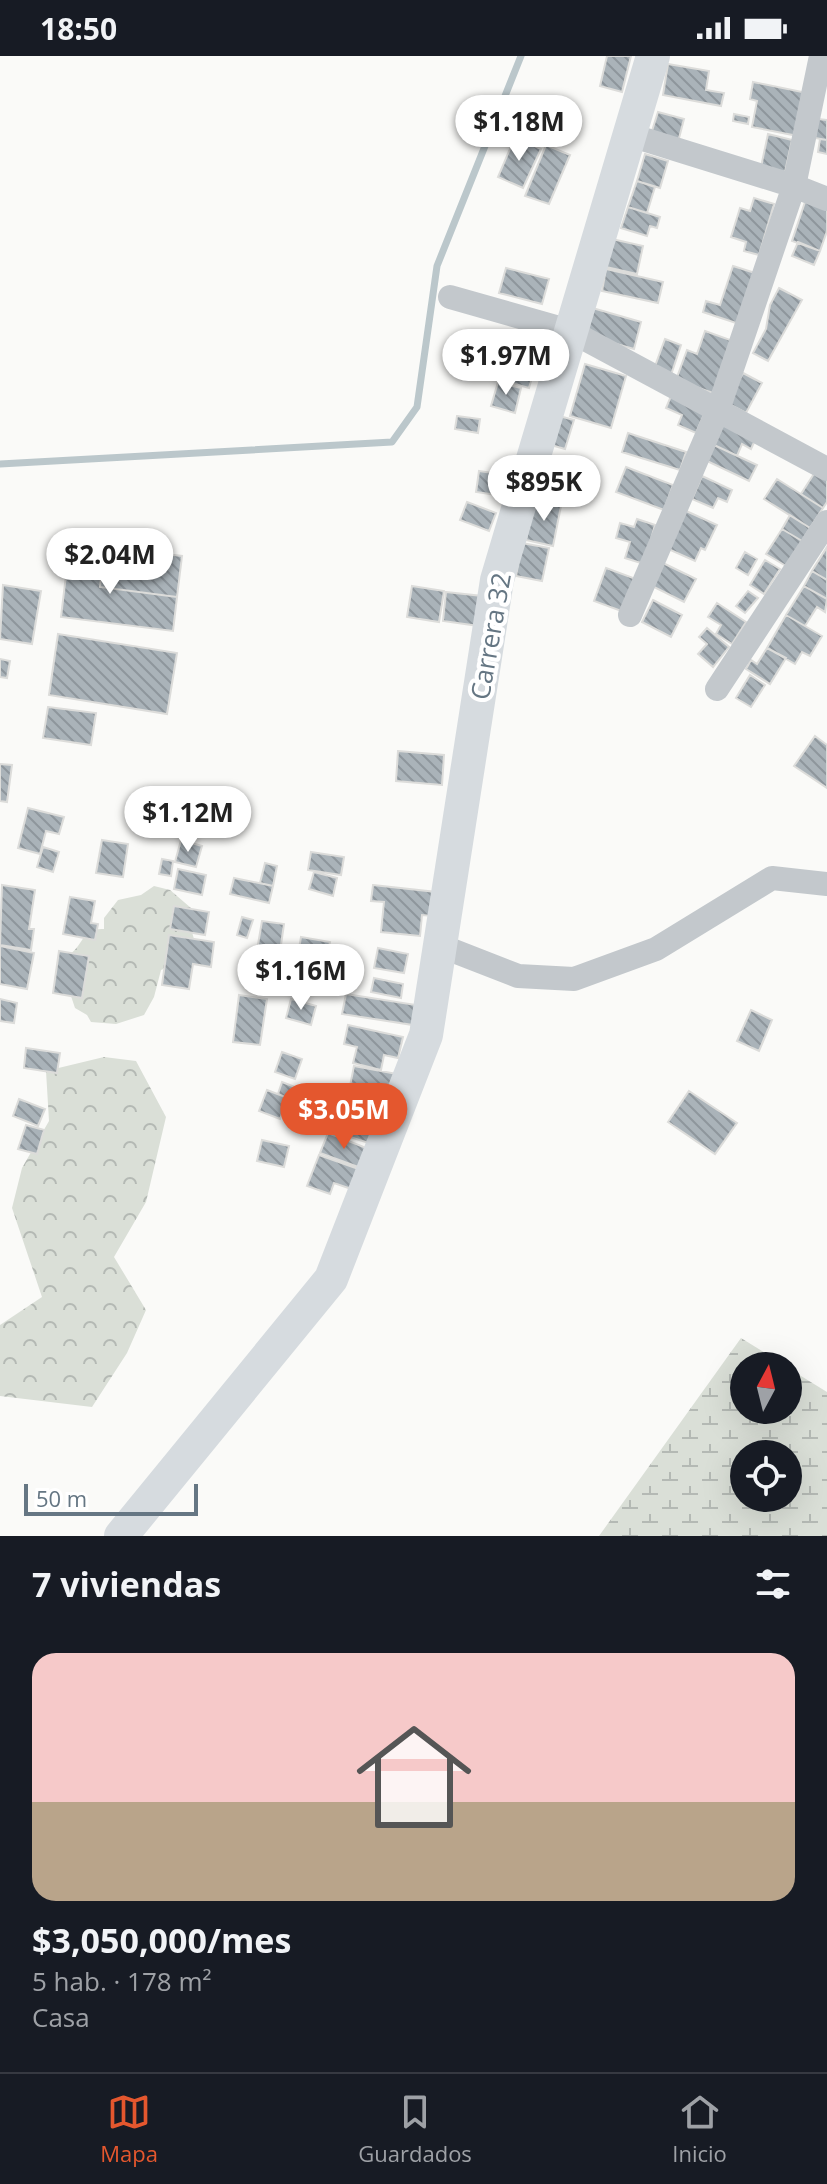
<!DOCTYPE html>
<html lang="es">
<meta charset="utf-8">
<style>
body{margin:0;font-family:"Open Sans",sans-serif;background:#242831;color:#f1f3f6;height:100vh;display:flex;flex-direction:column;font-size:30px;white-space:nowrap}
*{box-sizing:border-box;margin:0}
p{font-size:26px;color:#9ea1a6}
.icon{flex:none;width:44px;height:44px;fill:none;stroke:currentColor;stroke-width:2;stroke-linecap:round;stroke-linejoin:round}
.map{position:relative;height:1480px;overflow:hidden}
.drawer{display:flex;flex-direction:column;background:#171b24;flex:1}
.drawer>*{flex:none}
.needle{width:52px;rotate:7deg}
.buttons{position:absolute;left:730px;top:1296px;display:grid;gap:16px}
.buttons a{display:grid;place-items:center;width:72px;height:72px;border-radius:50%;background:#171b24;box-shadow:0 8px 32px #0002;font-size:40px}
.scale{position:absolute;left:24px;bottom:20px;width:174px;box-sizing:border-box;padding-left:8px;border:4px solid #657683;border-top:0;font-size:22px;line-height:28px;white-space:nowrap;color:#657683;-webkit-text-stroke:6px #fff;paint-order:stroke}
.price{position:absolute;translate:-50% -68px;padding:0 18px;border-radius:28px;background:#fff;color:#222;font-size:26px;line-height:52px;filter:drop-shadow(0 2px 4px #0008)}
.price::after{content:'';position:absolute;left:50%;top:48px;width:24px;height:18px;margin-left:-12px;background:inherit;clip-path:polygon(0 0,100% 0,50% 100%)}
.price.selected{background:#e4572e;color:#fff}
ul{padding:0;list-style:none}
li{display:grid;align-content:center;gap:16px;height:424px;padding:0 32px}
li span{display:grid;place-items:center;height:248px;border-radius:24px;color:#555}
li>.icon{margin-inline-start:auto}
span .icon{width:144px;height:144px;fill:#fffc;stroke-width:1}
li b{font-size:34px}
h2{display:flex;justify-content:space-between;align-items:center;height:96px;padding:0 32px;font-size:34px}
.status{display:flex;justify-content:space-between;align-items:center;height:56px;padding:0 40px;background:#171b24;direction:ltr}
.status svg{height:22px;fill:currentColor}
.menu{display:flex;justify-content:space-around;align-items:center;height:112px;border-top:2px solid #363941;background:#171b24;font-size:22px;color:#9ea1a6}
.menu a{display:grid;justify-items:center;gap:4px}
.menu .selected{color:#e4572e}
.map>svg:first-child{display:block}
.forest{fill:url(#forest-crowns)}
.wetland{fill:url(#wetland-marsh);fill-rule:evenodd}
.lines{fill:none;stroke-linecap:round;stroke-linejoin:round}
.stream{stroke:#bbc7cb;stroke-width:7}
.building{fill:url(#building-back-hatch);stroke:#dcdcda;stroke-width:2}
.minor{stroke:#c3c8cc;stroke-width:24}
.secondary{stroke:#d6dbdf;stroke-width:34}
.labels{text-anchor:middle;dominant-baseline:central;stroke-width:8;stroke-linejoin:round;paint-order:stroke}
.street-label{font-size:26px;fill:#657683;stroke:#fff}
</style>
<div class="status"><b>18:50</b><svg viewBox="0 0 49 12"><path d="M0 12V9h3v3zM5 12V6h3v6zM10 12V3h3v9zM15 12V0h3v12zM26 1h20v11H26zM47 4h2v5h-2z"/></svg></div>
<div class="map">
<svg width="827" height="1480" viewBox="0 0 827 1480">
<defs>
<pattern id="forest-crowns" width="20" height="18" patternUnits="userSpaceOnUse" patternTransform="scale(2)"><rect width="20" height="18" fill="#dadfd7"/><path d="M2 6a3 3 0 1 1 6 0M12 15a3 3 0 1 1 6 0" fill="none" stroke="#b4b9b4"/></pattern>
<pattern id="wetland-marsh" width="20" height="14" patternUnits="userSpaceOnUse" patternTransform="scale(2)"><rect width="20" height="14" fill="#dadfd7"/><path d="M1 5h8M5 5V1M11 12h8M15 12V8" fill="none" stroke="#b4b9b4"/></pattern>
<pattern id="building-back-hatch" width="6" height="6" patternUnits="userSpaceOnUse" patternTransform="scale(2)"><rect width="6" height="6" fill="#aab3b9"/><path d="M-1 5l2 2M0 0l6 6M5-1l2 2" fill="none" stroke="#8e969c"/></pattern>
</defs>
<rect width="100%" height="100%" fill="#fafaf8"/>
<!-- forest -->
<path class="forest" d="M154,830L170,834L191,852L192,876L197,894L180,906L161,914L154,941L144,959L116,968L91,966L87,959L75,952L71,940L69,899C86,887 80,872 104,873V862L118,844L141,839Z
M104,1001L136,1005L166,1061L146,1146L114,1201L146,1254L127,1297L92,1351L0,1340V1269L42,1241L12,1152L22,1112L49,1065L46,1015Z"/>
<!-- wetland -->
<path class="wetland" d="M741,1282L786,1310H744V1354H788V1312L827,1336V1480H599ZM744,1398H788V1442H744Z"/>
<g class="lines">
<!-- stream -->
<path class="stream" d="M0,408L392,386L417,351L437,210L521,0"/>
</g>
<!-- building -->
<path class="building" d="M607,0H631L622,36L600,30Z
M668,8L709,15L706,34L724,37L721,50L663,39Z
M753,26L807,37L798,80L752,71L757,45L750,43Z
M658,56L684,63L678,86L651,78Z
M734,58L749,61L748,68L733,65Z
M818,63L827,64V84L815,82Z
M768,78L792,84L785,116L761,111Z
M515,81L541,93L523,132L498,121Z
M820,83L827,84V98L818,96Z
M546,89L570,99L549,148L525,140Z
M645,98L668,105L660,132L637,125Z
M637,125L655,131L647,157L628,151Z
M754,142L774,148L759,199L744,195L746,186L731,181L740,152L750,155Z
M806,143L827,150V175L820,195L792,185Z
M628,151L660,161L657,172L650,170L647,180L621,172Z
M612,183L643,190L637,218L606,211Z
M798,186L820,195L814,209L792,200Z
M733,210L755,217L739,268L703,256L706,245L720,249Z
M506,212L549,223L542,248L499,237Z
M606,213L663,226L658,247L602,235Z
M779,232L802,244L768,305L753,297L766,273L770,249Z
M589,251L641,266L634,293L581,278Z
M705,275L733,285L713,337L676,324L687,294L697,298Z
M665,283L681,289L671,319L654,313Z
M510,292L538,300L529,332L501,324Z
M585,308L626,320L611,372L570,360Z
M743,317L762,327L746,357L727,347Z
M498,326L521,332L515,357L491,350Z
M671,340L706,354L696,377L678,369L682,359L666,352Z
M457,360L480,363L478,377L455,373Z
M559,360L574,364L565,393L551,389Z
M724,367L756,382L751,393L742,388L737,400L714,389Z
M628,377L686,396L680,414L622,396Z
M714,389L757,409L749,425L707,405Z
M545,401L568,405L563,441L540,437Z
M626,411L673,429L664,454L616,436Z
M817,413L827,419V446L823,452L801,438Z
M479,415L500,418L497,439L476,436Z
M702,420L732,434L727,446L718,442L713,452L692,443Z
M777,423L823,452L810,472L764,443Z
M534,445L561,450L553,490L526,484Z
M467,446L496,457L489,475L460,464Z
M684,454L717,469L705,494L701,492L695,505L666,492Z
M790,459L810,472L802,485L782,473Z
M637,463L655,469L644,508L625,502L630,486L616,482L620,467L634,471Z
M782,473L802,485L786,510L766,498Z
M70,486L104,491L100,531L177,541L173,575L61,561Z
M522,487L549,492L542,525L516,520Z
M104,491L182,500L177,541L100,531Z
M827,491V524L812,515Z
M745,496L757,503L748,519L736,512Z
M765,504L780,513L764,538L750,529Z
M663,507L696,523L684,546L652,530Z
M606,512L636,523L624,556L594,545Z
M812,515L827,524V543L804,530Z
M3,529L41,535L32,588L0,583Z
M412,530L444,535L439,566L407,561Z
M804,530L827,543L825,556L817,551L805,570L786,559Z
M748,535L758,542L745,557L736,550Z
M446,536L482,540L479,570L443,565Z
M653,544L682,559L671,581L642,566Z
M717,547L746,566L732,588L716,578L721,569L708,561Z
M786,559L822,580L810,600L802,596L795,608L767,592Z
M707,572L729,591L713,611L698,598L707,588L699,581Z
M58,578L177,597L167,658L49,639Z
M767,592L786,602L770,628L746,613L751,604L757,608Z
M0,603L10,605L7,622L0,621Z
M750,619L765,629L751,651L736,642Z
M48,651L96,657L91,689L43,682Z
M815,680L827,689V732L794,710Z
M398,695L444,699L442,729L396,725Z
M0,708L12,709L7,746L0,745Z
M28,752L64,761L59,778L46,775L40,798L18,792Z
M102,784L128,788L123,821L96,817Z
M181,784L202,790L196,811L175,806Z
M43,791L59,796L53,816L37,811Z
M311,796L344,801L341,819L308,814Z
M162,803L173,805L171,820L159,818Z
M265,807L277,810L273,830L260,827Z
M178,813L206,819L202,839L174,833Z
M314,816L337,822L333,840L309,833Z
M234,822L273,830L269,847L230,838Z
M2,829L35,834L29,873H34L31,894L0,889Z
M373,829L436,836L433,860L422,859L420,880L381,876L384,846L371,845Z
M70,841L95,845L91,867L98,868L95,884L63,878Z
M174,850L209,856L205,879L170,873Z
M242,861L253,864L247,882L237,879Z
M262,865L284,868L279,903L256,900Z
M169,879L214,886L211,911L193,908L189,933L162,929Z
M301,881L330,886L325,910L297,905Z
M0,890L34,897L27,933L0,928Z
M378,892L408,898L404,917L374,912Z
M59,895L89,900L82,942L53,937Z
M374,922L403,928L401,942L371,936Z
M346,938L416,949L413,969L342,958Z
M239,939L267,943L260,989L233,986Z
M0,943L17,947L14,967L0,965Z
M291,943L316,950L311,969L286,962Z
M751,954L772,964L759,995L737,985Z
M348,969L403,981L398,1002L384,999L381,1014L353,1007L357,991L344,988Z
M26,992L60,997L57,1017L24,1012Z
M282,996L302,1003L295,1023L275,1016Z
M354,1010L397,1018L392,1043L349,1035Z
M282,1026L300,1033L294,1045L278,1038Z
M267,1034L288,1042L280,1063L259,1055Z
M689,1035L737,1067L715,1098L668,1066Z
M19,1043L45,1053L38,1070L13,1060Z
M325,1050L384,1070L378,1090L319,1071Z
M26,1069L44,1074L37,1098L18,1093Z
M328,1077L369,1093L361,1112L320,1097Z
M262,1084L289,1090L284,1111L257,1105Z
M319,1099L367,1116L360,1136L334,1127L330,1138L307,1130Z"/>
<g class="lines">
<!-- minor -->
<path class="minor" d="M630,79L794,130L827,143
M450,241L570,275L827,413
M630,559L718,354L794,130L821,0
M717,633L827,466
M441,890L518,920L574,923L656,893L772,822L827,828"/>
<!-- secondary -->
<path class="secondary" d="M121,1480L331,1223L426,979L497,524L653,0"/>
</g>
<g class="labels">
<!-- street labels -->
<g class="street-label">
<text transform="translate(490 580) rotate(-80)">Carrera 32</text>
</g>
</g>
</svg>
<div class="buttons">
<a><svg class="needle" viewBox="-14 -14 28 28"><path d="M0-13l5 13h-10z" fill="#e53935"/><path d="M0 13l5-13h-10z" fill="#9ea1a6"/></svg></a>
<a><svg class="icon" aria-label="locate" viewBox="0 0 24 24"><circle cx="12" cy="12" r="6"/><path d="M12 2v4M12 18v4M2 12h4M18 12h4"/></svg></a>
</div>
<div class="scale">50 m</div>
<b class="price" style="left:519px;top:107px">$1.18M</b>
<b class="price" style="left:506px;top:341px">$1.97M</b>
<b class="price" style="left:544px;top:467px">$895K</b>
<b class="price" style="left:110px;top:540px">$2.04M</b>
<b class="price" style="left:188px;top:798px">$1.12M</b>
<b class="price" style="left:301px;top:956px">$1.16M</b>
<b class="price selected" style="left:344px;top:1095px">$3.05M</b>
</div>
<section class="drawer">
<h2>7 viviendas<svg class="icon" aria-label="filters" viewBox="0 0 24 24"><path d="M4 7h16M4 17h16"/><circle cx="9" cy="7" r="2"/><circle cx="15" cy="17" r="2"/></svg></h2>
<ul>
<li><span style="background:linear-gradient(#f6c9c9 60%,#b9a48a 0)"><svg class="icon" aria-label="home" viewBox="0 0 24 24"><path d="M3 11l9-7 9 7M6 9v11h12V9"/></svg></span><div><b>$3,050,000/mes</b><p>5 hab. · 178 m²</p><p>Casa</p></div></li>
</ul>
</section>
<nav class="menu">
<a class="selected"><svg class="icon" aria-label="map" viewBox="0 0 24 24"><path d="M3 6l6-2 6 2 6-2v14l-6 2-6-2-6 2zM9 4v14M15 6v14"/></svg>Mapa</a>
<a><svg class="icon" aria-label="saved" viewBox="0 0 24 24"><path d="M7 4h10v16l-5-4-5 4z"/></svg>Guardados</a>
<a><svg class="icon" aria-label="home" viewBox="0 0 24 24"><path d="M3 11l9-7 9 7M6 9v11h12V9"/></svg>Inicio</a>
</nav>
